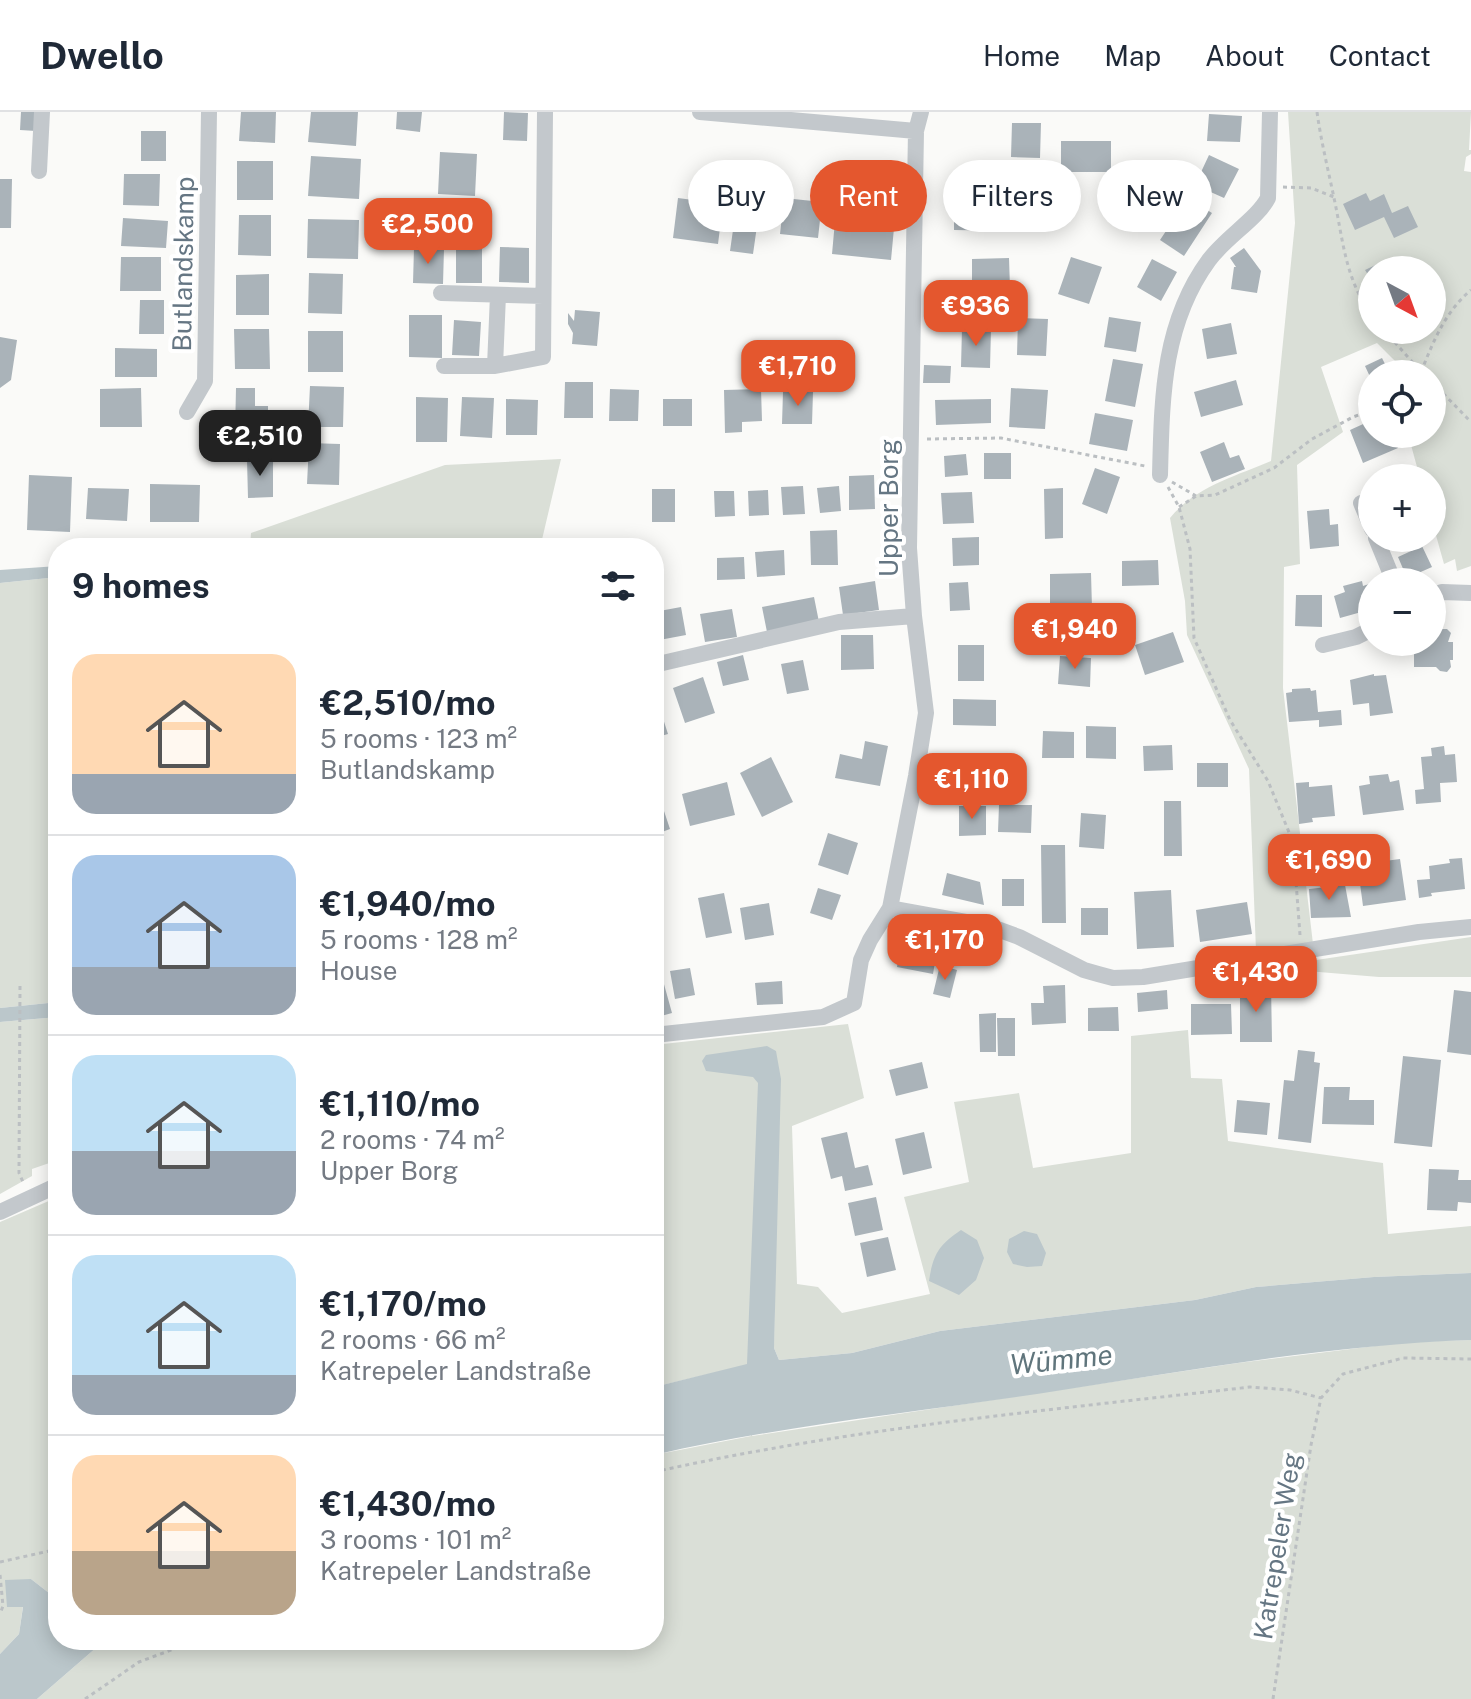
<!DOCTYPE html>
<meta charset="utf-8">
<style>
body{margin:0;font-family:"Public Sans",sans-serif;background:#f2f2f3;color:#1f2937;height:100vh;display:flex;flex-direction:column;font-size:30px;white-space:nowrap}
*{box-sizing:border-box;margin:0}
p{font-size:26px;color:#747a83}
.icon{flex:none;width:44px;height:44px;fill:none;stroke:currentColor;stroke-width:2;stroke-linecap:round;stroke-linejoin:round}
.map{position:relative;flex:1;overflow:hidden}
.drawer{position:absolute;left:48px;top:426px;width:616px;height:1112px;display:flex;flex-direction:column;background:#fff;border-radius:32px;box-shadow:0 4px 20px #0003}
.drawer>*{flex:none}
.banner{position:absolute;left:688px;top:48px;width:662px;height:72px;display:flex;gap:16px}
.needle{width:52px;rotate:139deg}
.fabs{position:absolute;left:1358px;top:144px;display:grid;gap:16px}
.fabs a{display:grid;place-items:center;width:88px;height:88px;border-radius:50%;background:#fff;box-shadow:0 4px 20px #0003;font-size:40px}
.price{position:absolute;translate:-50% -68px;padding:0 18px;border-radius:16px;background:#e4572e;color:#fff;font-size:26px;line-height:52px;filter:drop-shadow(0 2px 4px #0008)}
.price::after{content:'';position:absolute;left:50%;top:48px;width:24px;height:18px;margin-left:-12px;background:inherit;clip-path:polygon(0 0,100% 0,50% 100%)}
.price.selected{background:#222;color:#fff}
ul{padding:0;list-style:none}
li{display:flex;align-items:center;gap:24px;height:200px;padding:0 24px}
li+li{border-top:2px solid #e0e1e3}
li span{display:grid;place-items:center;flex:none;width:224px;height:160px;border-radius:24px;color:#555}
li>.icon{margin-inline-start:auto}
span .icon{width:96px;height:96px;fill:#fffc;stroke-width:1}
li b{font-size:34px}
h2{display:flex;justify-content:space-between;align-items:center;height:96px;padding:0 24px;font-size:34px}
.tag{padding:0 28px;border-radius:36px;background:#fff;box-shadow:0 4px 20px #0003;font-size:28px;line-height:72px}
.tag.selected{background:#e4572e;color:#fff}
header{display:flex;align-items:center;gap:48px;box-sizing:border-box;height:112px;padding:0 40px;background:#fff;border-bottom:2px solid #e0e1e3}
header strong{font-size:38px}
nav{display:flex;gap:44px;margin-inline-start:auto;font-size:28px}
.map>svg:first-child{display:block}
.green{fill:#dadfd7;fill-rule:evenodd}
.water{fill:#bbc7cb}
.building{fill:#aab3b9}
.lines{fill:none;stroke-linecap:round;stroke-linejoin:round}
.path{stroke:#bbbfc2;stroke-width:3;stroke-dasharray:4 4;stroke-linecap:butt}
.minor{stroke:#c3c8cc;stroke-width:16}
.labels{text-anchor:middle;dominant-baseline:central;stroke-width:8;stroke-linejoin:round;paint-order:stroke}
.street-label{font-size:26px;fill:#657683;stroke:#fff}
.water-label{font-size:28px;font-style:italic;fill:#60757c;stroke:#fff}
</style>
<header>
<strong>Dwello</strong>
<nav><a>Home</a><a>Map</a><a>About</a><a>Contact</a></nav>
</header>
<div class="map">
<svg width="1471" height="1587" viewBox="0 0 1471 1587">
<rect width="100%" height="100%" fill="#fafaf8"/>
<!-- green -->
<path class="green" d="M1288,0H1471L1469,38H1471V42L1466,45L1464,59L1471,60V454L1457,459L1455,447L1444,452L1432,409V366H1420L1408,322H1432V262H1408L1377,231L1321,255L1343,320L1297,353L1300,452L1284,455L1283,576L1313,832L1256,839L1249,657L1187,523L1185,489L1170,406C1195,375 1236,364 1271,349L1295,111ZM1372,158H1432V218H1372Z
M561,347L540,436H250L251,421L445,353Z
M58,465V890L0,896V471Z
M1471,825V865H1379L1295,858L1296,851Z
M58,905V1048L32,1057V1064L0,1082V910Z
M848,912L864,986L792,1014L797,1172L818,1175L842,1201L930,1182L904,1085L969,1070L954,990L1019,981L1033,1056L1131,1041V924L1188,918L1191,966L1222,967L1228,1029L1383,1051L1388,1122L1471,1114V1161L1374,1165L1256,1175L1195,1188L940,1219L852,1241L779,1248L774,1236L775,1144L760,935L749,1244L752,1324L1238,1251L1407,1230L1471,1228V1587H37L97,1535L110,1528H654V1343L751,1324L747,1253L654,1275V933Z
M58,1085V1488L31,1467L23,1494L19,1522L0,1542V1110Z"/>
<!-- water -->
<path class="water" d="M58,454V465L0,471V458Z
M58,890V905L0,910V896Z
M767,934L776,939L781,967L774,1236L779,1248L852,1241L940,1219L1195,1188L1256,1175L1374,1165L1471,1161V1228C1326,1233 1181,1260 1037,1282C910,1301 780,1314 654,1343V1275L747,1252L758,971L753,965L706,959L702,949L706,943Z
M961,1118L977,1128L984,1146L976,1168L959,1183L929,1169C933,1142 939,1133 961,1118Z
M1024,1119L1037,1122L1046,1141L1042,1154L1027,1155L1013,1152L1007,1140L1009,1127Z
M31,1467L58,1488V1528H110L97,1535L37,1587H0V1542L19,1522L23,1495H7L5,1468Z"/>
<!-- building -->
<path class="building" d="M21,0H37L36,19L20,18Z
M241,0H276L275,31L239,29Z
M311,0H358L356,34L308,30Z
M397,0H422L420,20L396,17Z
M504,0L528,1L527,29L503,28Z
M1209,2L1242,4L1240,30L1207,29Z
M1012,11H1041L1040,46L1011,45Z
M141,19H166V49H141Z
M1061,29H1111V60H1061Z
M440,40L477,42L475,84L438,82Z
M1209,43L1239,57L1224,86L1195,73Z
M311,44L361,47L359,87L308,84Z
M237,49H273V88H237Z
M743,53L770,55L768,78L742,75Z
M124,62H160L159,94L123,93Z
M0,67H12L11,116H0Z
M1366,81L1370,89L1384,82L1392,101L1408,94L1418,115L1394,126L1384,105L1355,118L1343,92Z
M954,84L1014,85L1013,119L954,118Z
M678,86L723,92L718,132L673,126Z
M784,86L822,90L818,126L780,122Z
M1188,86L1212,101L1184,144L1160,128Z
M836,98L858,100L857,112L894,116L891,148L832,142Z
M239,103H271V144L238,143Z
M123,106L168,109L166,136L121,134Z
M308,107L359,108L358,147L307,146Z
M734,111L757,114L753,142L730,139Z
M456,133L482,134V171H456Z
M500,135L529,136V171L499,170Z
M414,136L444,137L443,172L413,171Z
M1244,136L1261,159L1257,181L1231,177L1234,155H1236L1230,146Z
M121,145H161V179H120Z
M1071,145L1102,155L1089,192L1058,182Z
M1009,146L1010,176L972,177V147Z
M1152,147L1177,160L1161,189L1137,175Z
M1388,147L1392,154L1407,147L1412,158H1372V169L1365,158Z
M309,161L343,162L342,202L308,201Z
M269,162V203H236V163Z
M140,188H164V222H139Z
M575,198L600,200L597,234L572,232L573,221L568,212V201L574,209Z
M409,203H442V246L409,245Z
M1109,205L1141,210L1136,240L1104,235Z
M1018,206L1048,207L1046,244L1017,243Z
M454,208L481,210L479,244L452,243Z
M1231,211L1237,242L1207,247L1202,217Z
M962,216L991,217L990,256L961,255Z
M234,217H269L270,257H235Z
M308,219H343V260H308Z
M0,225L17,228L11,268L0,276Z
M115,236L157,237V265H115Z
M1382,246L1390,262H1372V269L1365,254Z
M1113,247L1143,252L1135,295L1105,289Z
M924,253L951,254L950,271H923Z
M1236,268L1243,293L1201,305L1194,280Z
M565,270H593V306H564Z
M310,274L344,275L343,315H308Z
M141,276L142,315H100V277Z
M236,276H255V294H268V310H275V322L235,321Z
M1011,276L1048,278L1045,317L1009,315Z
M610,277L639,278L638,309H609Z
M761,277L762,309L742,310V320L725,321L724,278Z
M783,280H813L812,312H782Z
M416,285L448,286L447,330H416Z
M462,285L494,286L492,326L460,324Z
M506,287L538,288L537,323H506Z
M663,287H692V314H663Z
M991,287V311L936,313L935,288Z
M1095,301L1133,308L1127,339L1089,332Z
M1372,308V322H1392L1398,336L1363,351L1350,318Z
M1224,330L1230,346L1239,343L1245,357L1212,370L1200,340Z
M309,331L340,332L339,373L307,372Z
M984,341H1011V367H984Z
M966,342L968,363L945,365L944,344Z
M273,347V385L248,386L247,348Z
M1095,356L1120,365L1107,402L1082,392Z
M29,363L72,365L70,420L27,418Z
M874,363L875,397L849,398V364Z
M150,372L200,373L199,410H150Z
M803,374L805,402L783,403L781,375Z
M839,374L841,399L820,401L817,376Z
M88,376L129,377L127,409L86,407Z
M1063,376V426L1045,427L1044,377Z
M652,377H675V410H652Z
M768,378L769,403L749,404L748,379Z
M714,379H734L735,404L715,405Z
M972,380L974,411L943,412L941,381Z
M1329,397L1330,413L1338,412L1339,434L1310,437L1307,399Z
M837,418L838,453H811L810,419Z
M979,425V453L953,454L952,426Z
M1422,434L1432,455L1407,466L1398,445Z
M784,438L785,463L757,465L755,440Z
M744,445L745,467L717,468V446Z
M1158,448L1159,473L1122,474V449Z
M1091,461L1092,496L1050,497V462Z
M875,469L879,498L843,503L839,475Z
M1362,469L1363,474L1372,471V497L1340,506L1334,484L1345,480L1343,474Z
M968,470L970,498L950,499L949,471Z
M1296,483H1322V515L1295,514Z
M814,485L819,510L767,520L762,495Z
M681,495L686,523L654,529V500Z
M732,497L737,525L705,530L700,502Z
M1441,517H1447L1451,521L1448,530H1453V548H1450L1451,555L1447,560L1440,559L1436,555H1414V530H1432V522H1437Z
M1173,520L1184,550L1145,563L1135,533Z
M841,523H873L874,557L841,558Z
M958,533H984V569H958Z
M743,543L749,568L723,574L717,550Z
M1060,544L1091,546L1090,575L1058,572Z
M803,548L809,578L787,582L781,552Z
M1374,562V564L1386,563L1393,601L1370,604L1369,591L1353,593L1350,568Z
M703,565L715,601L685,611L673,576Z
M1310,576L1311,579L1316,578L1318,600L1341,598L1342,613L1319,615V608L1289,610L1286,581L1292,580V577Z
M953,587L996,588V614L953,613Z
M658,591L668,622L654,626V592Z
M1086,614L1116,615V647L1086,646Z
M1043,619L1074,620V646H1042Z
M865,629L888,634L880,674L835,666L840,642L862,647Z
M1172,633L1173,658L1144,659L1143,634Z
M1444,634L1445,643L1455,642L1457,670L1440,671L1441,690L1416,692L1415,678L1424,677L1421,645L1432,644L1431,636Z
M958,641L984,643L982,677L955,676Z
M771,645L793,690L762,705L740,661Z
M1197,651H1228V675H1197Z
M1388,662L1390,670L1399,668L1404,698L1363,703L1359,674L1370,672L1369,664Z
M727,670L735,703L690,714L682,682Z
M1309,670V675L1332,673L1335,704L1312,706L1313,710L1299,712L1296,671Z
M1164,689H1181L1182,744H1164Z
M661,690L670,717L654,723V692Z
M999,693H1032L1031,721L998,720Z
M959,694H986V723L959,724Z
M1081,701L1106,703L1104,737L1079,735Z
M828,721L858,731L848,763L818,753Z
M1041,733H1065L1066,811H1042Z
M1462,746L1465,777L1431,781L1432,784L1419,786L1417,768L1430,767L1429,754L1450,751L1449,747Z
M1400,747L1406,788L1363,794L1359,764L1378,762L1377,750Z
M947,761L980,770L984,793L942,783Z
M1002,767H1024V794H1002Z
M1345,773L1351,805L1311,806L1309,777Z
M818,776L841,783L832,808L810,801Z
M1171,778L1174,835L1137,837L1134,780Z
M724,781L732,821L706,826L698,786Z
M1247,790L1252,822L1200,830L1196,798Z
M769,791L774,823L745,828L740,796Z
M1081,796H1108V823H1081Z
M900,816L945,824L941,844H936L933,862L897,855L900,837H896Z
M940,853L957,858L950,886L933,882Z
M690,856L695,883L675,887L670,859Z
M662,865L672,901L654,906V867Z
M782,869L783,892L757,893L755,871Z
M1065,873L1066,911L1032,913L1031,891H1044L1043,874Z
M1271,873L1272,930H1240V874Z
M1167,878L1168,897L1138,900L1137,881Z
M1454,878L1471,880V943L1447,940Z
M1191,892H1231L1232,922L1191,923Z
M1118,895L1119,919H1088V896Z
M996,901V940H980L979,902Z
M997,906H1015V944H998Z
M1298,938L1315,940L1314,950L1320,951L1311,1031L1278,1027L1284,968L1294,969Z
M1403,944L1441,948L1432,1035L1394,1031Z
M922,950L928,976L896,984L889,958Z
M1324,975H1350L1349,988H1374V1013L1322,1012Z
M1237,988L1270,991L1267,1023L1234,1020Z
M847,1020L855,1056L868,1053L873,1073L845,1079L842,1064L831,1067L821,1026Z
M924,1020L932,1056L903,1063L895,1027Z
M1429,1057L1459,1058L1458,1068H1471V1091L1458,1090L1457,1099L1427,1098Z
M876,1085L883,1118L855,1124L848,1091Z
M888,1125L896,1158L867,1165L860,1131Z"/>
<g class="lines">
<!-- path -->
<path class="path" d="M1317,0C1321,29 1328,57 1334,86C1343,127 1345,168 1372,203
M1283,75L1311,76L1334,85
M1384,218L1423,262
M1421,260C1434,228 1445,200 1471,178
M1432,270L1471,310
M927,327L1001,326L1145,354
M1172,370L1196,384
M1168,375L1179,395L1190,437L1194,526L1230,608L1268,669L1293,730L1300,823
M1179,395L1196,384L1215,383L1274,356L1312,327L1353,305L1372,298
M20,874L19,1061L23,1070
M654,1360C850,1316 1051,1298 1250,1275L1290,1278L1321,1286
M0,1450L58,1437
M0,1463L3,1494L0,1502
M85,1587L139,1550L198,1528
M1273,1587L1311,1333L1321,1286L1343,1262L1403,1246L1471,1247"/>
<!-- minor -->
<path class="minor" d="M700,0L916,19
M39,59L42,0
M441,181L543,184
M444,254H495L543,245L545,0
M495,254L498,183
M187,300L205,269L209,0
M1160,363C1162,287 1162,212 1209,148C1226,125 1257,107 1268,86L1270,0
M1361,391L1372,417
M1376,426L1394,470
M1432,485L1442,480L1471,481
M1323,533L1356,525L1372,517
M654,553L839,510L914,504
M890,796L989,814L1019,825L1084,858L1098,862L1113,866L1143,865L1419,820L1471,815
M654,923L823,905L854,891L861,848L870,828L890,796L916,664L926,601L914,504L909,436L916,19L921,0
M0,1100L58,1073"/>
</g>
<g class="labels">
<!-- street labels -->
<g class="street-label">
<text transform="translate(183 152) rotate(-89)">Butlandskamp</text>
<text transform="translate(888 396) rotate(-90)">Upper Borg</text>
<text transform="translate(1277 1434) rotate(-81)">Katrepeler Weg</text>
</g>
<!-- water labels -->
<g class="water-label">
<text transform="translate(1061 1247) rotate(-6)">Wümme</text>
</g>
</g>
</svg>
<div class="fabs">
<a><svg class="needle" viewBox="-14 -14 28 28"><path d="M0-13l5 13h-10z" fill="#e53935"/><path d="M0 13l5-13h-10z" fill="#747a83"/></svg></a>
<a><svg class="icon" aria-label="locate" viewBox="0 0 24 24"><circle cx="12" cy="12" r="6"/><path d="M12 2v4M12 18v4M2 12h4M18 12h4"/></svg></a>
<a>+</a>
<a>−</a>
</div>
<b class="price" style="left:428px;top:154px">€2,500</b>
<b class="price" style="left:976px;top:236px">€936</b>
<b class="price" style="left:798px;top:296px">€1,710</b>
<b class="price selected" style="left:260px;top:366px">€2,510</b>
<b class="price" style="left:1075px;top:559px">€1,940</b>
<b class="price" style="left:972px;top:709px">€1,110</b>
<b class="price" style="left:1329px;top:790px">€1,690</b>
<b class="price" style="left:945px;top:870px">€1,170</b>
<b class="price" style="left:1256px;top:902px">€1,430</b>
<div class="banner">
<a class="tag">Buy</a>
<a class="tag selected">Rent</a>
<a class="tag">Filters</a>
<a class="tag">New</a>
</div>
<section class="drawer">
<h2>9 homes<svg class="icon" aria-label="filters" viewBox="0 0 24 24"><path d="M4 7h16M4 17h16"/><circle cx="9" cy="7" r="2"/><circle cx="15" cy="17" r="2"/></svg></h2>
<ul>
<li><span style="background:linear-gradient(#ffd9b3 75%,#9aa5b1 0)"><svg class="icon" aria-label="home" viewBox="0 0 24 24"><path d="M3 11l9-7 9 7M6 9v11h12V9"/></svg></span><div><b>€2,510/mo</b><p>5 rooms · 123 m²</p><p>Butlandskamp</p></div></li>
<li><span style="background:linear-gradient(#a9c7e8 70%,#9aa5b1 0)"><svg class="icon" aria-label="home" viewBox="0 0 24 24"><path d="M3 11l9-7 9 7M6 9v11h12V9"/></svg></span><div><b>€1,940/mo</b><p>5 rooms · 128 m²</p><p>House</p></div></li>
<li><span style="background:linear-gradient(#bfe0f5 60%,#9aa5b1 0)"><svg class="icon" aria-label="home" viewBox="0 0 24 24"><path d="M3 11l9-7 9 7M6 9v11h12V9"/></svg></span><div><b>€1,110/mo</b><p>2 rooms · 74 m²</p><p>Upper Borg</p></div></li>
<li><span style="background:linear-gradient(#bfe0f5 75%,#9aa5b1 0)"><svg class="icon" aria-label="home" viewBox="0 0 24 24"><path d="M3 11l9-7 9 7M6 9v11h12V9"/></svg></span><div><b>€1,170/mo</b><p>2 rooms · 66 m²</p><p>Katrepeler Landstraße</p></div></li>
<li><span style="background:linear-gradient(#ffd9b3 60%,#b9a48a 0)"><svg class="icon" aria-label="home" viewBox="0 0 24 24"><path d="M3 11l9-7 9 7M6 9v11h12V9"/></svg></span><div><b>€1,430/mo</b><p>3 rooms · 101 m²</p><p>Katrepeler Landstraße</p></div></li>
</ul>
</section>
</div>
